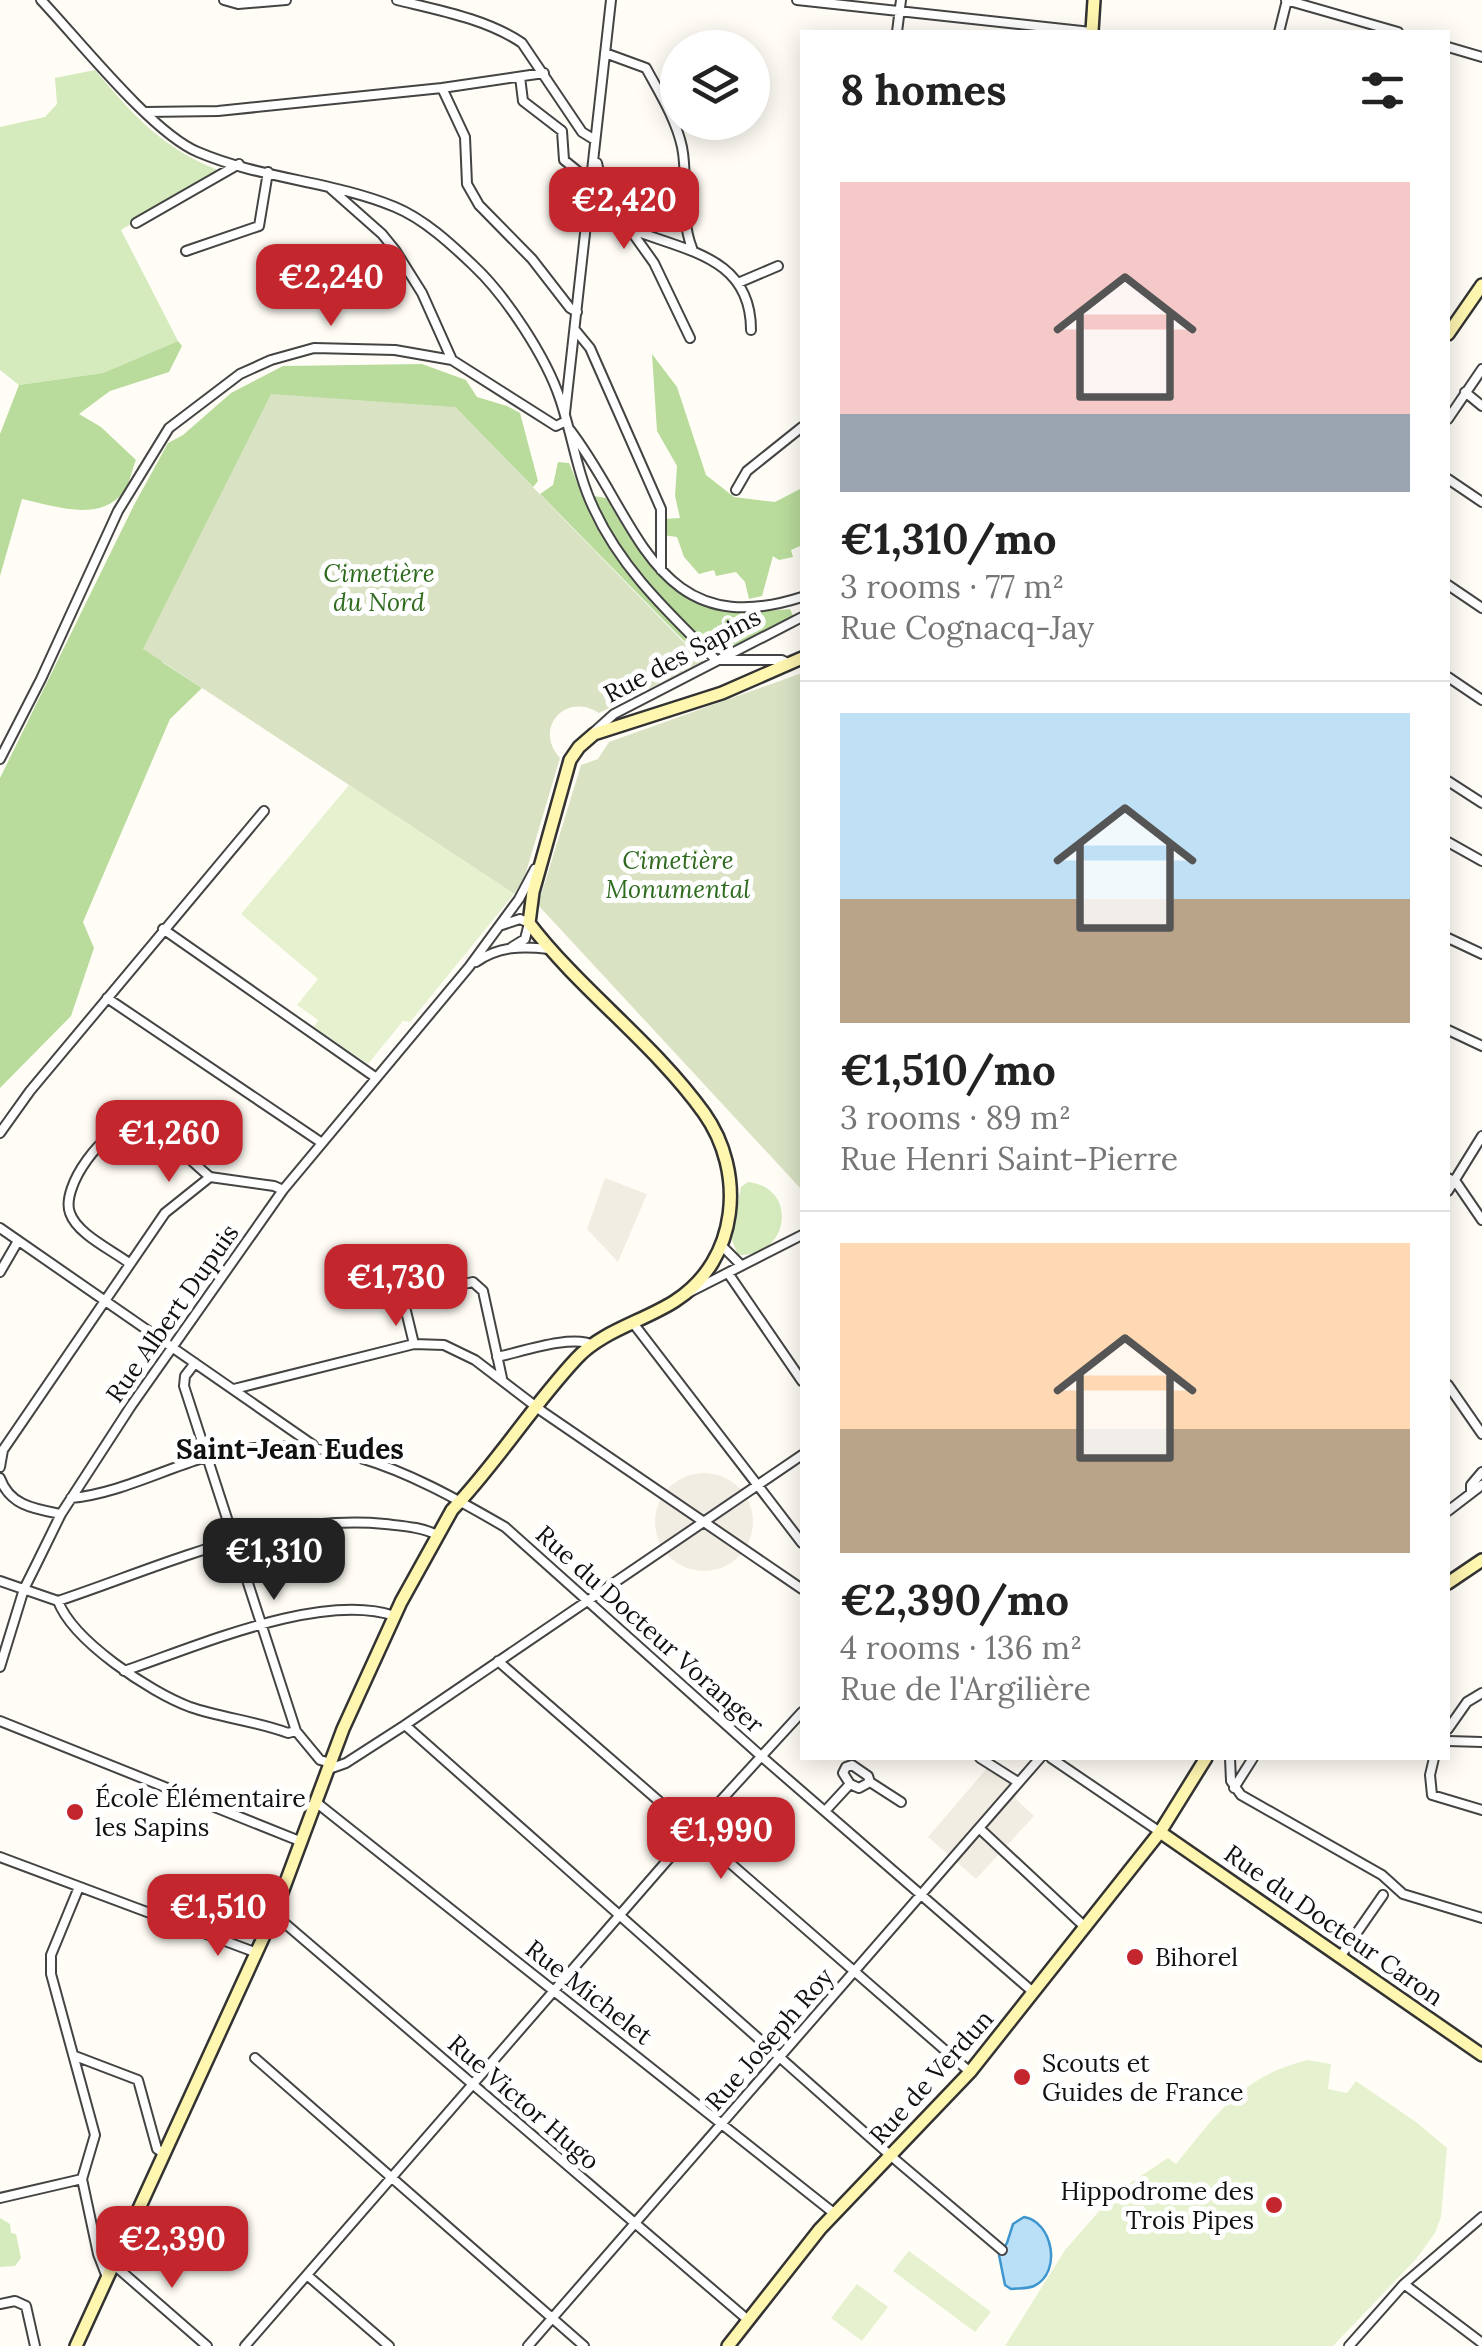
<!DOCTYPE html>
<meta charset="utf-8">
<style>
body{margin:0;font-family:Lora,serif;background:#f2f2f2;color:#222;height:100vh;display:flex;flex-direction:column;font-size:38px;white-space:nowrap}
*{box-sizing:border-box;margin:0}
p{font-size:32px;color:#767676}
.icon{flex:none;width:55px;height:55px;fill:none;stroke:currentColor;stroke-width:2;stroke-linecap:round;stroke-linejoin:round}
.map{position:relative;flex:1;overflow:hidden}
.panel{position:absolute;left:800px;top:30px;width:650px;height:1730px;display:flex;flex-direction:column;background:#fff;border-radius:0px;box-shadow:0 5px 25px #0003}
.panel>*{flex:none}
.controls{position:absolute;left:660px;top:30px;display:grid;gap:20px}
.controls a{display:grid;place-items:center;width:110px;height:110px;border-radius:50%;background:#fff;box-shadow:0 5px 25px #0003;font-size:50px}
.price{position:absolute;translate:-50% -85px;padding:0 22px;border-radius:20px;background:#c4262e;color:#fff;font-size:32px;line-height:65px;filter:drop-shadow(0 2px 5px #0008)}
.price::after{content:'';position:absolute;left:50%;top:60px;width:30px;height:22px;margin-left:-15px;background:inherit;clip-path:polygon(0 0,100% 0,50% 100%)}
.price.selected{background:#222;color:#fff}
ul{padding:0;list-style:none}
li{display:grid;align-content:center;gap:20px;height:530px;padding:0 40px}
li+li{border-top:2px solid #e0e0e0}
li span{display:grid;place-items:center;height:310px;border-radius:0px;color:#555}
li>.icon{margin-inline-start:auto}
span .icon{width:180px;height:180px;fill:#fffc;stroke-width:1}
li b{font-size:42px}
h2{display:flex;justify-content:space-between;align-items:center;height:120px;padding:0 40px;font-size:42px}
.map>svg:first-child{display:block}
.green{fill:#d5ebbd}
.forest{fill:#b9dc9c}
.cemetery{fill:#d9e3c4}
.pitch{fill:#e6f2cf}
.plaza{fill:#f1ede2}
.water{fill:#b9e0f7;stroke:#3f96cf;stroke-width:2.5}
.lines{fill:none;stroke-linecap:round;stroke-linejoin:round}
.street-casing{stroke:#444;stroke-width:12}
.secondary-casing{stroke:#333;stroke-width:16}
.street{stroke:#fff;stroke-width:8}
.secondary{stroke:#fff6b0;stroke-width:11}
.poi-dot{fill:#c4262e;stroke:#fff;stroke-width:4}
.labels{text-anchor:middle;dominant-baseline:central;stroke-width:10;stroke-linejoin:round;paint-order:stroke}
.park-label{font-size:25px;font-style:italic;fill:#2f6b1f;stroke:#fff}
.street-label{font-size:25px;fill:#111;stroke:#fff}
.poi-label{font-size:25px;fill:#111;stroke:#fff;text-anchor:start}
.neighbourhood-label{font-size:28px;font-weight:bold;fill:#111;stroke:#fff}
</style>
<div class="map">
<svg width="1482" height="2346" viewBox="0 0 1482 2346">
<rect width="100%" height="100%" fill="#fffdf5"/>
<!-- green -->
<path class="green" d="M95,70C133,115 162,148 218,170L121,230L178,341L103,373L19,385L0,370V127L45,117L57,104L55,78Z
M748,1182C798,1187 791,1257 738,1255L731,1238L741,1187Z
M0,2218L10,2224L11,2233L16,2234L21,2258L15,2266L0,2267Z"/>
<!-- forest -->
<path class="forest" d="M178,341L182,346L169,372L110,391L79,414L101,427L136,460C132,469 130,483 124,491C101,524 52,505 22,499L0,576V434L19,385L103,373Z
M652,354L677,387L706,475L734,497L775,502L802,488V545L791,550L793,557L779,560L773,556L762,596L749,599L745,582L736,572L716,576L714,570L699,574L684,557L677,537L662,535L663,519L680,518L675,496L677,466L657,431Z
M422,364L466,380L477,397L507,406L520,413L538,481L533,487L455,407L162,662L202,688L170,719L83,922L94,948L71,1016L0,1088V778L134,505L168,443L183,435L231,393L283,366Z
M558,462L569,463L582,494L606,498C658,583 681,621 790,609L794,618L735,645C719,632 704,635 686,643L540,494L553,485Z"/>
<!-- cemetery -->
<path class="cemetery" d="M271,394L455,407L703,662L599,713C565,691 533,729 560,758L524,879L514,894L143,649Z
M802,673V1190L538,905L581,765L598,759L609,742Z"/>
<!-- pitch -->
<path class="pitch" d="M349,785L514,894L410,1022L403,1021L368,1064L314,1027L318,1020L297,1005L318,979L241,914Z
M1308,2060L1331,2064L1328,2089L1347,2093L1356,2081L1416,2122L1447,2148L1441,2217L1435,2233L1417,2258L1333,2346H1005L1065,2250L1115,2193L1168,2158L1176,2164C1217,2114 1241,2076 1308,2060Z
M909,2251L991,2312L975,2332L893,2271Z
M857,2284L888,2307L862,2341L831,2318Z"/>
<!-- plaza -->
<path class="plaza" d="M605,1178L647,1194L618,1262L587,1229Z
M655 1522a49 49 0 1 1 98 0a49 49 0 1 1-98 0Z
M988,1767L1013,1776L1016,1799L1034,1816L976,1879L928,1837Z"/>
<!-- water -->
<path class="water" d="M1024,2217C1052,2221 1063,2272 1034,2286C1027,2289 1018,2288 1011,2289L1005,2285L999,2255L1007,2243L1013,2224Z"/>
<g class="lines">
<defs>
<path id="street" d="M41,0C78,39 152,133 198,152C261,179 332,181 395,207C424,219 451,244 474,266C506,296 546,357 560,399C572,434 577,473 593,507C621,569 669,613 716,660H782L790,664
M224,0L238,4L286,0
M397,0C438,10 487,19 522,43L582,132L595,140
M797,0L1091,32
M1286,0L1398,32
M897,32L901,0
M1279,32L1287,0
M1448,47L1482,57
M605,53L646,68C659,92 676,119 682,147C689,181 679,215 692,248
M520,77L523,101L562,131L564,160L580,173
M442,88L544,73
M146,112L218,111L442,88L465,137L467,184L479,205L532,259L570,308L577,312
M597,163L604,193L654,263L690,338
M330,188L382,234L395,250L422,293L452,360L556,426L564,422
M136,223L239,164
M631,229C684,251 751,256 751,330
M186,251L259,226L268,172
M738,283L778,266
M576,331L590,348L661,509V570
M1465,392L1482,406
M565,413L611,0
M1448,419L1482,369
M570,430C639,520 655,644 802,597
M1448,479L1482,502
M736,490L747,471L802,427
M1448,585L1482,608
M1448,677L1482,700
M594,732L614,714L802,617
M0,759L41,679L118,511L169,428L240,374L271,360L314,348L395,350L452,360
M1448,781L1482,803
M1448,842L1482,861
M502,925L520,919L529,923L525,939L512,947
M163,929L375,1077
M1448,938L1482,954
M476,962C499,946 522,946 549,949
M107,998L322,1143
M1448,1030L1482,1046
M0,1133L30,1091L264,811
M1448,1178L1456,1182L1482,1220
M1448,1191L1482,1136
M0,1228L313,1445
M721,1245L741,1265
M129,1263C112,1250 77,1234 70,1213C60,1187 105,1126 132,1126C160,1126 190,1161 210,1177
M0,1272L18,1241
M728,1273L802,1381
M688,1293L802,1235
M633,1323L802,1543
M414,1344L405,1307L414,1295L473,1282L483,1291L502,1378
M497,1357C521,1352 572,1334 593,1345
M195,1363L185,1376L184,1386L296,1731L320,1760L331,1763
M1448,1385L1482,1434
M234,1389L414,1344L444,1345L475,1360L543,1412L802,1589
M0,1467L3,1450L165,1213L210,1177L274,1186L283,1190
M0,1478C10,1506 35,1509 61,1514
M1471,1493V1485L1482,1472
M71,1498C116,1494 160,1471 203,1458C320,1424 405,1469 505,1527L761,1756L1033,1992
M1448,1511L1482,1485
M0,1581L58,1601C73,1641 150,1692 190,1707C222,1718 256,1721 288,1733L296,1731
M58,1601C163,1566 272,1513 385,1524C402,1526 422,1527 437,1535
M498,1661L970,2072
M0,1667L24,1589L35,1567L61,1514L131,1406L283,1190L469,967L519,899L535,869
M124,1671C196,1647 321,1591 395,1616
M0,1721L302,1842
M405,1725L891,2156L1002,2250
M1448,1729L1467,1702L1482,1693
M1448,1741L1482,1742
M980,1758L1018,1782
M1051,1758L1160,1832
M1230,1758L1231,1781L1241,1795L1382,1875L1403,1894L1482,1918
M1434,1758L1430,1775L1432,1795L1482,1810
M329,1769L346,1763L405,1725L802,1455
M870,1782L901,1802
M1234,1788L1253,1758
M317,1803L835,2214
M826,1810L850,1784L843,1773L846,1767L852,1765L868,1776L870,1782L859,1788L850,1784
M979,1828L1085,1927
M0,1857L155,1915
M274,1914L748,2320
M193,1929L257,1953
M1340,1957L1383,1895
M75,2056L138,2080L157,2149L163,2153
M255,2058L584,2346
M82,2179L98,2254L107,2277
M0,2198L82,2179L95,2135L51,1974V1955L79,1887
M113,2264L207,2346
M307,2275L389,2346
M1404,2284L1482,2343
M0,2304L15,2301L26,2306L35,2346
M245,2346L692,1832L802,1712
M528,2346L1040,1758
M1349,2346L1404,2284L1482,2217"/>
<path id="secondary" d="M1092,31L1094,0
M1448,334L1482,285
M1448,1583L1482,1560
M1160,1832L1482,2055
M76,2346L274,1914L343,1729L401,1602L452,1510C497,1463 532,1406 577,1358C602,1331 644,1321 675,1301C739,1260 746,1172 704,1113C654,1043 581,991 529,923L533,892L570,760L579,747L594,734L722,693L802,658
M728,2346L820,2229L970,2072L1160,1832L1206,1758"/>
</defs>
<!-- street casing -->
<use href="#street" class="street-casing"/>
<!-- secondary casing -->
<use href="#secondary" class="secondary-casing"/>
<!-- street -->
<use href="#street" class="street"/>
<!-- secondary -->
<use href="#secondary" class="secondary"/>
</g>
<!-- markers -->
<g class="poi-dot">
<circle cx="75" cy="1812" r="10"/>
<circle cx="1135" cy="1957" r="10"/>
<circle cx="1022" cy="2077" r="10"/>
<circle cx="1274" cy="2205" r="10"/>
</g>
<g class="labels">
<!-- park labels -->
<g class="park-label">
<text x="379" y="573">Cimetière<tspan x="379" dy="29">du Nord</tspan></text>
<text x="678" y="860">Cimetière<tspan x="678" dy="29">Monumental</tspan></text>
</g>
<!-- street labels -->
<g class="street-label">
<text transform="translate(682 655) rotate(-28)">Rue des Sapins</text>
<text transform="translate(172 1313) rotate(-55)">Rue Albert Dupuis</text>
<text transform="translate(650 1629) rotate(42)">Rue du Docteur Voranger</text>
<text transform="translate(1334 1925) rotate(35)">Rue du Docteur Caron</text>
<text transform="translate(589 1992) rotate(38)">Rue Michelet</text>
<text transform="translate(769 2039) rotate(-49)">Rue Joseph Roy</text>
<text transform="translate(931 2077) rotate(-48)">Rue de Verdun</text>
<text transform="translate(524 2102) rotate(41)">Rue Victor Hugo</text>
</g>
<!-- poi labels -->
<g class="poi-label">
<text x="95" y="1798">École Élémentaire<tspan x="95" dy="29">les Sapins</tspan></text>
<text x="1155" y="1957">Bihorel</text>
<text x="1042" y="2063">Scouts et<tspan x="1042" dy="29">Guides de France</tspan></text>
<text x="1254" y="2191" text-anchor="end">Hippodrome des<tspan x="1254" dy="29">Trois Pipes</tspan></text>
</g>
<!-- neighbourhood labels -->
<g class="neighbourhood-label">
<text x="290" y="1449">Saint-Jean Eudes</text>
</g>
</g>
</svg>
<div class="controls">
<a><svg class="icon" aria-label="layers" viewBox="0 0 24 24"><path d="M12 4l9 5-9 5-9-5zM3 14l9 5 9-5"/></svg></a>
</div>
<b class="price" style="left:624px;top:252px">€2,420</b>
<b class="price" style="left:331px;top:329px">€2,240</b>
<b class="price" style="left:169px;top:1185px">€1,260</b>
<b class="price" style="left:396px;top:1329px">€1,730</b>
<b class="price selected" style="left:274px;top:1603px">€1,310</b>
<b class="price" style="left:721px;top:1882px">€1,990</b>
<b class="price" style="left:218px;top:1959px">€1,510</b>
<b class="price" style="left:172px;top:2291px">€2,390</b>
<section class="panel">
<h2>8 homes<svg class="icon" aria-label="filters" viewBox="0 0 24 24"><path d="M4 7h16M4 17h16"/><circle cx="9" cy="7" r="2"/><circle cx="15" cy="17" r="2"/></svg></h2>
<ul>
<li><span style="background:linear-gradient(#f6c9c9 75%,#9aa5b1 0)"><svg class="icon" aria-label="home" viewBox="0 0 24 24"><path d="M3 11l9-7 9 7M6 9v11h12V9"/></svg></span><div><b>€1,310/mo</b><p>3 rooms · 77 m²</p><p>Rue Cognacq-Jay</p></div></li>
<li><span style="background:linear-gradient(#bfe0f5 60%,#b9a48a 0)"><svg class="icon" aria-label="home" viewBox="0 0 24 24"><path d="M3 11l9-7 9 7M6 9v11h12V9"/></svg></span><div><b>€1,510/mo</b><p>3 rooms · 89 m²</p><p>Rue Henri Saint-Pierre</p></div></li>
<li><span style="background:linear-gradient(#ffd9b3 60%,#b9a48a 0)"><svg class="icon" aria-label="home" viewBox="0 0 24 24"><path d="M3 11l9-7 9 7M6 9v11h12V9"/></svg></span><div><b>€2,390/mo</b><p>4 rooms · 136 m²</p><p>Rue de l'Argilière</p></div></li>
</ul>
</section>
</div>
